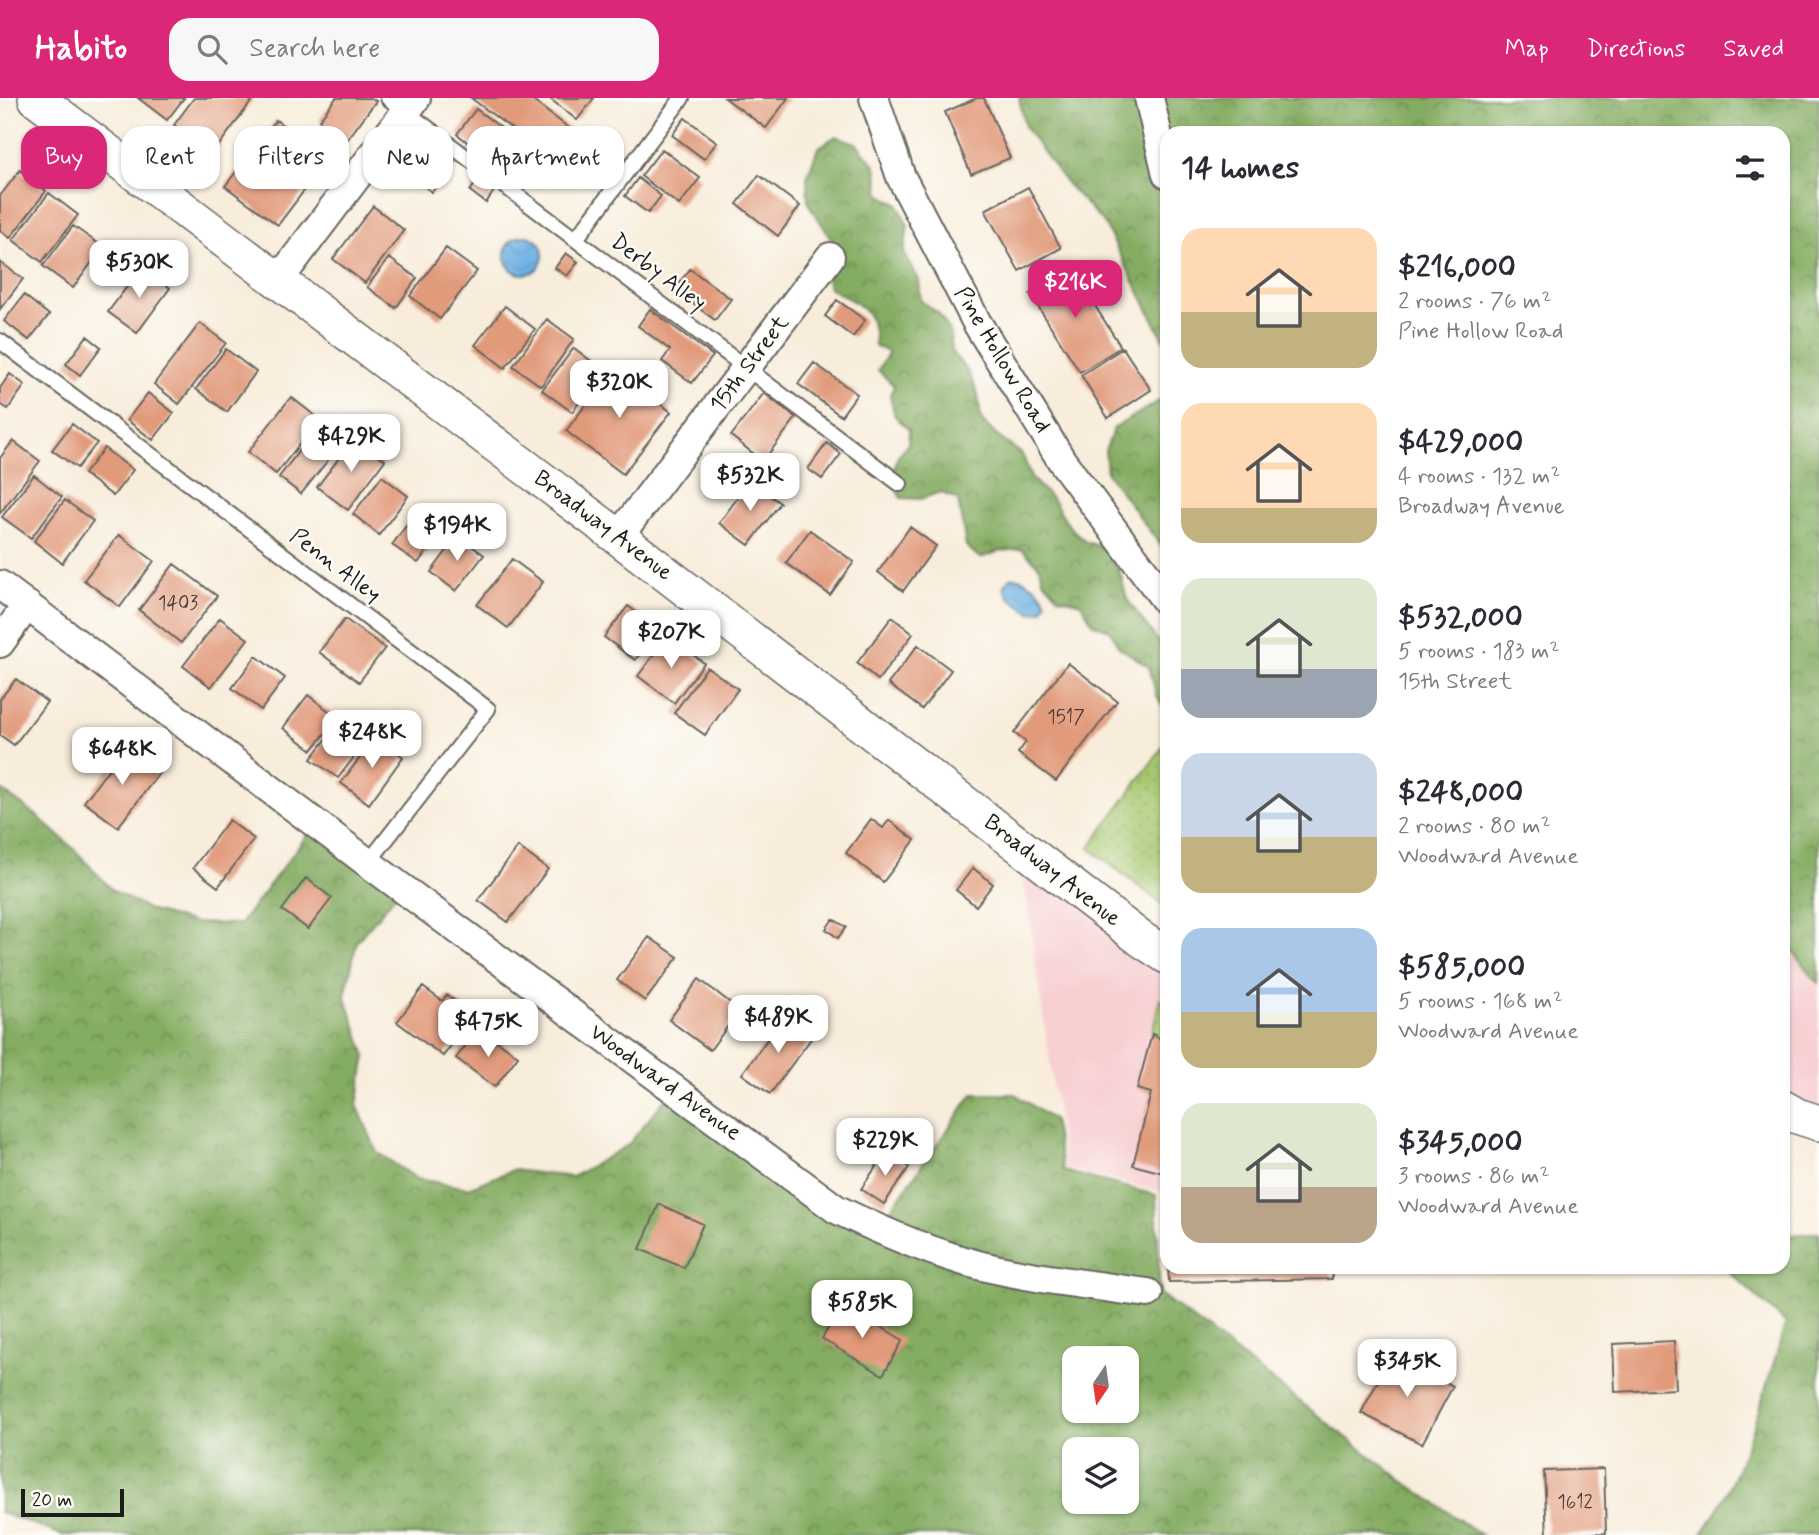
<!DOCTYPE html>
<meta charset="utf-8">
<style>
body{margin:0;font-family:Mynerve,sans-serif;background:#f7f7f7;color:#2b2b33;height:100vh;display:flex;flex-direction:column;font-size:26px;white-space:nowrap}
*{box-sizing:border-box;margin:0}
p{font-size:23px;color:#7c7c81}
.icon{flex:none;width:38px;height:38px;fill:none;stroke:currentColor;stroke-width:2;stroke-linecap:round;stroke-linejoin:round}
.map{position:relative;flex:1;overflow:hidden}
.side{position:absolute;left:1160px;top:28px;width:630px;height:1148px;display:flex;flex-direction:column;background:#fff;border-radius:21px;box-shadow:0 2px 5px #0004}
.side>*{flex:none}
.top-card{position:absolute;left:21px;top:28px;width:665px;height:63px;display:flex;gap:14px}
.needle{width:46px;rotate:193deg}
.tools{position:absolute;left:1062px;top:1248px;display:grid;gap:14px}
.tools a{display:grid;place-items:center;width:77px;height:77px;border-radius:14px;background:#fff;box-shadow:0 2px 5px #0004;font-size:35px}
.scale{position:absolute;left:21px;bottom:18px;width:103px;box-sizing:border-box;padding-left:7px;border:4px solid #1c1c1c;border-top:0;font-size:19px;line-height:24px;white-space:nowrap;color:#1c1c1c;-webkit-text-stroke:5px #fdfcf7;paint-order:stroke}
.price{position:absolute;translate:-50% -60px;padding:0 16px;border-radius:14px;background:#fff;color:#222;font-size:23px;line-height:46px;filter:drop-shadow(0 2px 4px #0008)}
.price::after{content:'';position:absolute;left:50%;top:42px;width:21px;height:16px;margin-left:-10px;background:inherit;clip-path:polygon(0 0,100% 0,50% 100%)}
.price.on{background:#db2777;color:#fff}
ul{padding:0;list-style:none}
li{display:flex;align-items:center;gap:21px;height:175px;padding:0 21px}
li span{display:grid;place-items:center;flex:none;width:196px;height:140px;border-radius:21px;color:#555}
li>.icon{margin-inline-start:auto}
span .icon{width:84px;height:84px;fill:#fffc;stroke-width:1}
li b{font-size:30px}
h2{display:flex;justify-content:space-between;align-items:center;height:84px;padding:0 21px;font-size:30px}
.pill{padding:0 24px;border-radius:21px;background:#fff;box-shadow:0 2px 5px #0004;font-size:24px;line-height:63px}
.pill.on{background:#db2777;color:#fff}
header{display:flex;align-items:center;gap:42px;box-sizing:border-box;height:98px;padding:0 35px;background:#db2777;color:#fff}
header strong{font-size:33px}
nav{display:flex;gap:38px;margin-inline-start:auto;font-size:24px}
.search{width:490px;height:63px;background:#f7f7f7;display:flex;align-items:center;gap:18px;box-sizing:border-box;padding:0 24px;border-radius:21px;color:#7c7c81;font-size:26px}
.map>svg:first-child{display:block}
.built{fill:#f7cfd1}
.grass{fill:url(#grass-dots);stroke:#617246;stroke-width:2}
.forest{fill:url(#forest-crowns);stroke:#50643f;stroke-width:2;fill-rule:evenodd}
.water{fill:url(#water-waves);stroke:#466880;stroke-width:2}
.building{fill:#e19a7a}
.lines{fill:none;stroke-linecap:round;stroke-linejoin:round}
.service-casing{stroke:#69655f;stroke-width:18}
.minor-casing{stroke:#69655f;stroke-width:32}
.tertiary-casing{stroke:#69655f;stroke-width:38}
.service{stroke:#fff;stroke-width:14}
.minor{stroke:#fff;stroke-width:28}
.tertiary{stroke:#fff;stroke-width:35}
.labels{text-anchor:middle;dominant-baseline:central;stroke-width:5;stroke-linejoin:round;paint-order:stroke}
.number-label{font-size:19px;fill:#4d3c34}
.street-label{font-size:23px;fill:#1c1c1c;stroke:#fdfcf7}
</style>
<header>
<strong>Habito</strong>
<div class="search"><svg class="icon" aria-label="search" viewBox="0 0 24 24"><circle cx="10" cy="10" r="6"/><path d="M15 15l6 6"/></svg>Search here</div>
<nav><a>Map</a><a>Directions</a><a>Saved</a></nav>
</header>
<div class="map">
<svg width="1819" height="1437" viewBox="0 0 1819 1437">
<defs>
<pattern id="grass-dots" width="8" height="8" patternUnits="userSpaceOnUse" patternTransform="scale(1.75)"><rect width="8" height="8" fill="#a6c76f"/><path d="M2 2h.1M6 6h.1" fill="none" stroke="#8eaa60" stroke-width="1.8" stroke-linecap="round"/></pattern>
<pattern id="forest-crowns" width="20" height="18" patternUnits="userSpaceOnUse" patternTransform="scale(1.75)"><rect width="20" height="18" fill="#84ac62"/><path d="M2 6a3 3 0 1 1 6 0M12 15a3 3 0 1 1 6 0" fill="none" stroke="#6b8b50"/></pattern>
<pattern id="water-waves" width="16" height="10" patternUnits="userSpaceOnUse" patternTransform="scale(1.75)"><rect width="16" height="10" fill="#6fb3e5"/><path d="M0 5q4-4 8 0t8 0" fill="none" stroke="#6099c4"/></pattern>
</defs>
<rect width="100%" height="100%" fill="#fdfcf7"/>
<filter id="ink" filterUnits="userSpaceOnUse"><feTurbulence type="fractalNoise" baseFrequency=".0143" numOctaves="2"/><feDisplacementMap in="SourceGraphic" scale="14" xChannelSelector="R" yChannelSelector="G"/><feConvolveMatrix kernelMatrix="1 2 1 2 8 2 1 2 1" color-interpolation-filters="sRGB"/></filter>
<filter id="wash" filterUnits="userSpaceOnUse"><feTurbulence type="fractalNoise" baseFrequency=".00686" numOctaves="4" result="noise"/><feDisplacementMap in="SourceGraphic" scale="28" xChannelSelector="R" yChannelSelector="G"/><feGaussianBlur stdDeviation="1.57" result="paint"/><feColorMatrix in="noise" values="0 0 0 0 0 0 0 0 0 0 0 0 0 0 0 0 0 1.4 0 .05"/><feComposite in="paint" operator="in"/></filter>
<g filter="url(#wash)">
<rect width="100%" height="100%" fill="#f8eddb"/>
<!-- built -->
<path class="built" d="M1819,625V1025L1797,1018L1783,1031V628Z
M1019,748L1167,858V1095L1065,1070Z"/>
<!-- grass -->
<path class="grass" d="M1167,643V810L1089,750Z
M1160,901L1167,905V944L1152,936Z"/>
<!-- forest -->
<path class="forest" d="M1019,0H1819V885C1804,872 1797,855 1783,841V35H1167V248L1104,125L1067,86L1025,29Z
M836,38L856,45L876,68L880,96L898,106L908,128L904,155L919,182L921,203L939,216L950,234L952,254L969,275L978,296L981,322L996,337L1022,356L1032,381L1054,403L1069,428L1086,444L1103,449L1119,471L1127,501L1167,555V616L1156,596L1149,569L1119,549L1110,532L1093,526L1081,505L1059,499L1043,482L1040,469L1022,451L1000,453L980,460L966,448L958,402L941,394L920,401L901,400L891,381L898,358L908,346L909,332L895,318L890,298L894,288L878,272L889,254L875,248C875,210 859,207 829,190L826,177L836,148L808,105L807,79L818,50Z
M1167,298V456L1107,375L1105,353L1114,330Z
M0,691L35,716L75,752L112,792L149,812L194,825L240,826L314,728L400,792L357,843L345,898L366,958L357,1007L377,1054L417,1081L468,1090L513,1072L572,1079L628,1047L670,995L809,1098L890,1112L973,996H1015L1053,1022L1063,1073L1156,1097L1160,1196L1402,1382L1481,1437H62L0,1414ZM1074,1260H1127V1312H1074ZM1074,1351H1127V1404H1074Z
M1819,1134V1437H1701C1742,1382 1765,1291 1786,1225L1728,1173L1732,1169H1783V1138Z"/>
<!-- water -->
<path class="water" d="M505 157a19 19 0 1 1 38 0a19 19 0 1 1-38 0Z
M1013,479C1026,480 1042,492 1046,504L1043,512L1031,515L1009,499L1004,490L1009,481Z"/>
<g id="blocks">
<!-- building -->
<path class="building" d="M138,0H184L167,22Z
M194,0H254L213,55L174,27Z
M336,0H371L376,3L347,42L319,22Z
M471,0H529L581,39L559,67Z
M549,0H594L577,22Z
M725,0H788L766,30Z
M977,0H984L1010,60L971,76L945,14Z
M476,11L516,41L496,66L457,36Z
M685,20L717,44L704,61L672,37Z
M276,22L328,61L278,127L225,88Z
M423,41L455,64L432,94L401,71Z
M662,51L700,80L679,107L641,78Z
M20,72L46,93L10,140L0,132V98Z
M759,77L800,108L778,138L737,106Z
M638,80L661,98L648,115L625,98Z
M478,82L494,93L486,105L470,93Z
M1028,89L1061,150L1019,173L985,112Z
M49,95L78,117L42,164L13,142Z
M373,108L404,132L365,185L333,161Z
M73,128L103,149L73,190L43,168Z
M446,150L477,173L440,221L410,198Z
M566,155L578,164L567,178L555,170Z
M389,160L417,180L396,210L367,189Z
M0,164L23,181L0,211Z
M142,169L170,190L137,235L108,214Z
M1071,170L1121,249L1080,274L1030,196Z
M690,171L731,201L715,222L674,192Z
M24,197L49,217L29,242L4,223Z
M837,202L865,222L853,239L825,218Z
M505,208L535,231L505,270L475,247Z
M650,211L713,258L692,285L662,263L670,252L638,228Z
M547,221L574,241L541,288L513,268Z
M200,225L226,245L179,306L154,286Z
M87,238L101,249L80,277L66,266Z
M574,250L603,272L572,314L542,292Z
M1123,250L1151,292L1108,320L1081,277Z
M226,251L256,274L227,314L196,291Z
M814,265L857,296L841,318L798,286Z
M613,270L633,285L637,279L655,293L651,298L671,314L623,376L566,333Z
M10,276L25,287L8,311L0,306V290Z
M148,295L174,315L153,342L127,322Z
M764,295L796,320L763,363L731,338Z
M291,299L319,321L276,376L248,354Z
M321,324L344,342L301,396L279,379Z
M72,326L97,345L77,370L52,352Z
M355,339L385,362L348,412L317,389Z
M13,343L40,363L0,415V360Z
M827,345L841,356L822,381L808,371Z
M104,350L133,372L113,398L84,376Z
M34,377L62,399L31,440L2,419Z
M382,378L408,398L379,437L353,416Z
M750,383L780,405L749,447L719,425Z
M65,402L93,423L62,465L34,443Z
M420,409L446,428L418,465L392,447Z
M910,429L936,448L903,493L878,474Z
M810,432L854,464L830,497L786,465Z
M119,437L154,463L120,509L84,482Z
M458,438L484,457L456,493L431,474Z
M512,461L543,484L508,530L477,507Z
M174,466L217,498L181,545L139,512Z
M628,508L659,531L635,562L604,539Z
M892,519L913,536L878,582L857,565Z
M220,520L248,541L211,589L183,568Z
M345,521L385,550L359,584L319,554Z
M668,538L704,565L674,605L638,578Z
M918,547L951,572L922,611L888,586Z
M256,558L285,580L261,612L232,590Z
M1068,565L1117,603L1056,683L1018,655L1026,644L1014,635Z
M707,569L738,591L705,637L674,615Z
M16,581L47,604L14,647L0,637V601Z
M308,597L338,620L312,652L283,630Z
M332,634L358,654L338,680L311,661Z
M376,638L403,659L369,706L341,685Z
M126,648L160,674L118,729L84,704Z
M871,721L883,730L889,722L915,742L883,784L846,755Z
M229,722L254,741L218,789L193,770Z
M518,749L548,771L508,824L478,802Z
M973,770L993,786L976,808L956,792Z
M306,780L332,800L308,831L282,812Z
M833,821L846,829L838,840L826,831Z
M649,839L678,859L645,903L617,882Z
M699,881L740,912L710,952L669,922Z
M423,889L442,903L447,897L474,917L443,958L397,924Z
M785,917L813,938L770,996L742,976Z
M485,934L518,958L495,989L456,960L470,942L476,946Z
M1152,936L1167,944V1076L1133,1067L1151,995L1137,991Z
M886,1054L909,1069L884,1106L861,1091Z
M659,1106L703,1126L684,1170L640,1151Z
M1168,1169H1331L1332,1181L1169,1184Z
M842,1206L903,1242L883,1277L822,1241Z
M1674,1243L1676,1291L1615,1294L1613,1246Z
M1392,1256L1453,1288L1422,1346L1361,1315Z
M1604,1371L1606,1435L1547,1437L1544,1373Z"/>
</g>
</g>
<g filter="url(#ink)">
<use href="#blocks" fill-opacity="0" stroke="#69655f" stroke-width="2"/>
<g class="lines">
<defs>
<path id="service" d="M388,0L900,386
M576,141L682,0
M0,243L488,611L368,765"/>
<path id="minor" d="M874,0L901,79L977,225L1062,363L1167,504
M1149,0L1167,76
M278,183L416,0
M618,439L830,159
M0,487L368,765L836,1111C883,1134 931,1155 982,1168C1036,1181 1093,1187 1148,1195
M0,545L27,507"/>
<path id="tertiary" d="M36,0L618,439L1141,841L1167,858
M1783,1010L1797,1018L1819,1025"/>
</defs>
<!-- service casing -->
<use href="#service" class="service-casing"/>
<!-- minor casing -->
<use href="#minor" class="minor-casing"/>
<!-- tertiary casing -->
<use href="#tertiary" class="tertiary-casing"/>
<!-- service -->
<use href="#service" class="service"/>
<!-- minor -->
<use href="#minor" class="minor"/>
<!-- tertiary -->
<use href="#tertiary" class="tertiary"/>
</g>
</g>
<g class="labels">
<!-- number labels -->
<g class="number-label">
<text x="178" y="505">1403</text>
<text x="1066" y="619">1517</text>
<text x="1575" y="1404">1612</text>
</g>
<!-- street labels -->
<g class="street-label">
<text transform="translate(658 175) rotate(37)">Derby Alley</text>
<text transform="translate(1002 262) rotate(59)">Pine Hollow Road</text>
<text transform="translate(750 266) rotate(-53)">15th Street</text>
<text transform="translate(603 428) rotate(37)">Broadway Avenue</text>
<text transform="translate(335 468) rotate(37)">Penn Alley</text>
<text transform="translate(1052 773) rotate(38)">Broadway Avenue</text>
<text transform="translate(665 985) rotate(36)">Woodward Avenue</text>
</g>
</g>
</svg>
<div class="tools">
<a><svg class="needle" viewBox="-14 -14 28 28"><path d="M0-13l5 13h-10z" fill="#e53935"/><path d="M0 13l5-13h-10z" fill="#7c7c81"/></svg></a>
<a><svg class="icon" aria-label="layers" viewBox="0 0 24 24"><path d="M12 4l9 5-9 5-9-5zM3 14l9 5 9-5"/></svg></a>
</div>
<div class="scale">20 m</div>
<b class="price" style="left:139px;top:202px">$530K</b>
<b class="price on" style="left:1075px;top:222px">$216K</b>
<b class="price" style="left:619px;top:322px">$320K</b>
<b class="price" style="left:351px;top:376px">$429K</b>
<b class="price" style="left:750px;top:415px">$532K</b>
<b class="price" style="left:457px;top:465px">$194K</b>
<b class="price" style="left:671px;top:572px">$207K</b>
<b class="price" style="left:372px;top:672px">$248K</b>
<b class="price" style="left:122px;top:689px">$648K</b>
<b class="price" style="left:778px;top:957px">$489K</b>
<b class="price" style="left:488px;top:961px">$475K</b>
<b class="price" style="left:885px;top:1080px">$229K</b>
<b class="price" style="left:862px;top:1242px">$585K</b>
<b class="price" style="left:1407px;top:1301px">$345K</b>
<div class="top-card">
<a class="pill on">Buy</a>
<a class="pill">Rent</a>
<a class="pill">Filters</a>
<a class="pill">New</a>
<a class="pill">Apartment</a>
</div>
<section class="side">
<h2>14 homes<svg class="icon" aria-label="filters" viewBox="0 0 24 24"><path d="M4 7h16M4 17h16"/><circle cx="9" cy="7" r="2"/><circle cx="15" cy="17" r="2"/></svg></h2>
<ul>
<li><span style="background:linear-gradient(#ffd9b3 60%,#c2b280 0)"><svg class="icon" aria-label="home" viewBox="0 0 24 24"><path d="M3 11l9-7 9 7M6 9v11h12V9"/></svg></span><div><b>$216,000</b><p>2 rooms · 76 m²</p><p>Pine Hollow Road</p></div></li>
<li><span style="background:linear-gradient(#ffd9b3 75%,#c2b280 0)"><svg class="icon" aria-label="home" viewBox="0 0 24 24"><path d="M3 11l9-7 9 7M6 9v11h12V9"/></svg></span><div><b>$429,000</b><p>4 rooms · 132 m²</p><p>Broadway Avenue</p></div></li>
<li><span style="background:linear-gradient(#dfe7d0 65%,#9aa5b1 0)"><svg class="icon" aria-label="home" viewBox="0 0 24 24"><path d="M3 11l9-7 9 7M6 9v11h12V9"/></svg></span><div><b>$532,000</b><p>5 rooms · 183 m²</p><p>15th Street</p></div></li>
<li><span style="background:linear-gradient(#c9d6e8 60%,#c2b280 0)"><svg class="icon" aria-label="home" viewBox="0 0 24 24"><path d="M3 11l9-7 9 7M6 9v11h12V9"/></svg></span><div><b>$248,000</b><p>2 rooms · 80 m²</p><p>Woodward Avenue</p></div></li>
<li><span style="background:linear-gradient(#a9c7e8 60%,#c2b280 0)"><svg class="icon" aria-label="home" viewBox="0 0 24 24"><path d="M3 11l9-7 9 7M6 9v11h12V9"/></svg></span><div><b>$585,000</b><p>5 rooms · 168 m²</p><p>Woodward Avenue</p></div></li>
<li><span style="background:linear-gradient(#dfe7d0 60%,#b9a48a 0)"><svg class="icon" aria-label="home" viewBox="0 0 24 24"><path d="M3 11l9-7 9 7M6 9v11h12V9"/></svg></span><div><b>$345,000</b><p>3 rooms · 86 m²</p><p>Woodward Avenue</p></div></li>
</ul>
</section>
</div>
